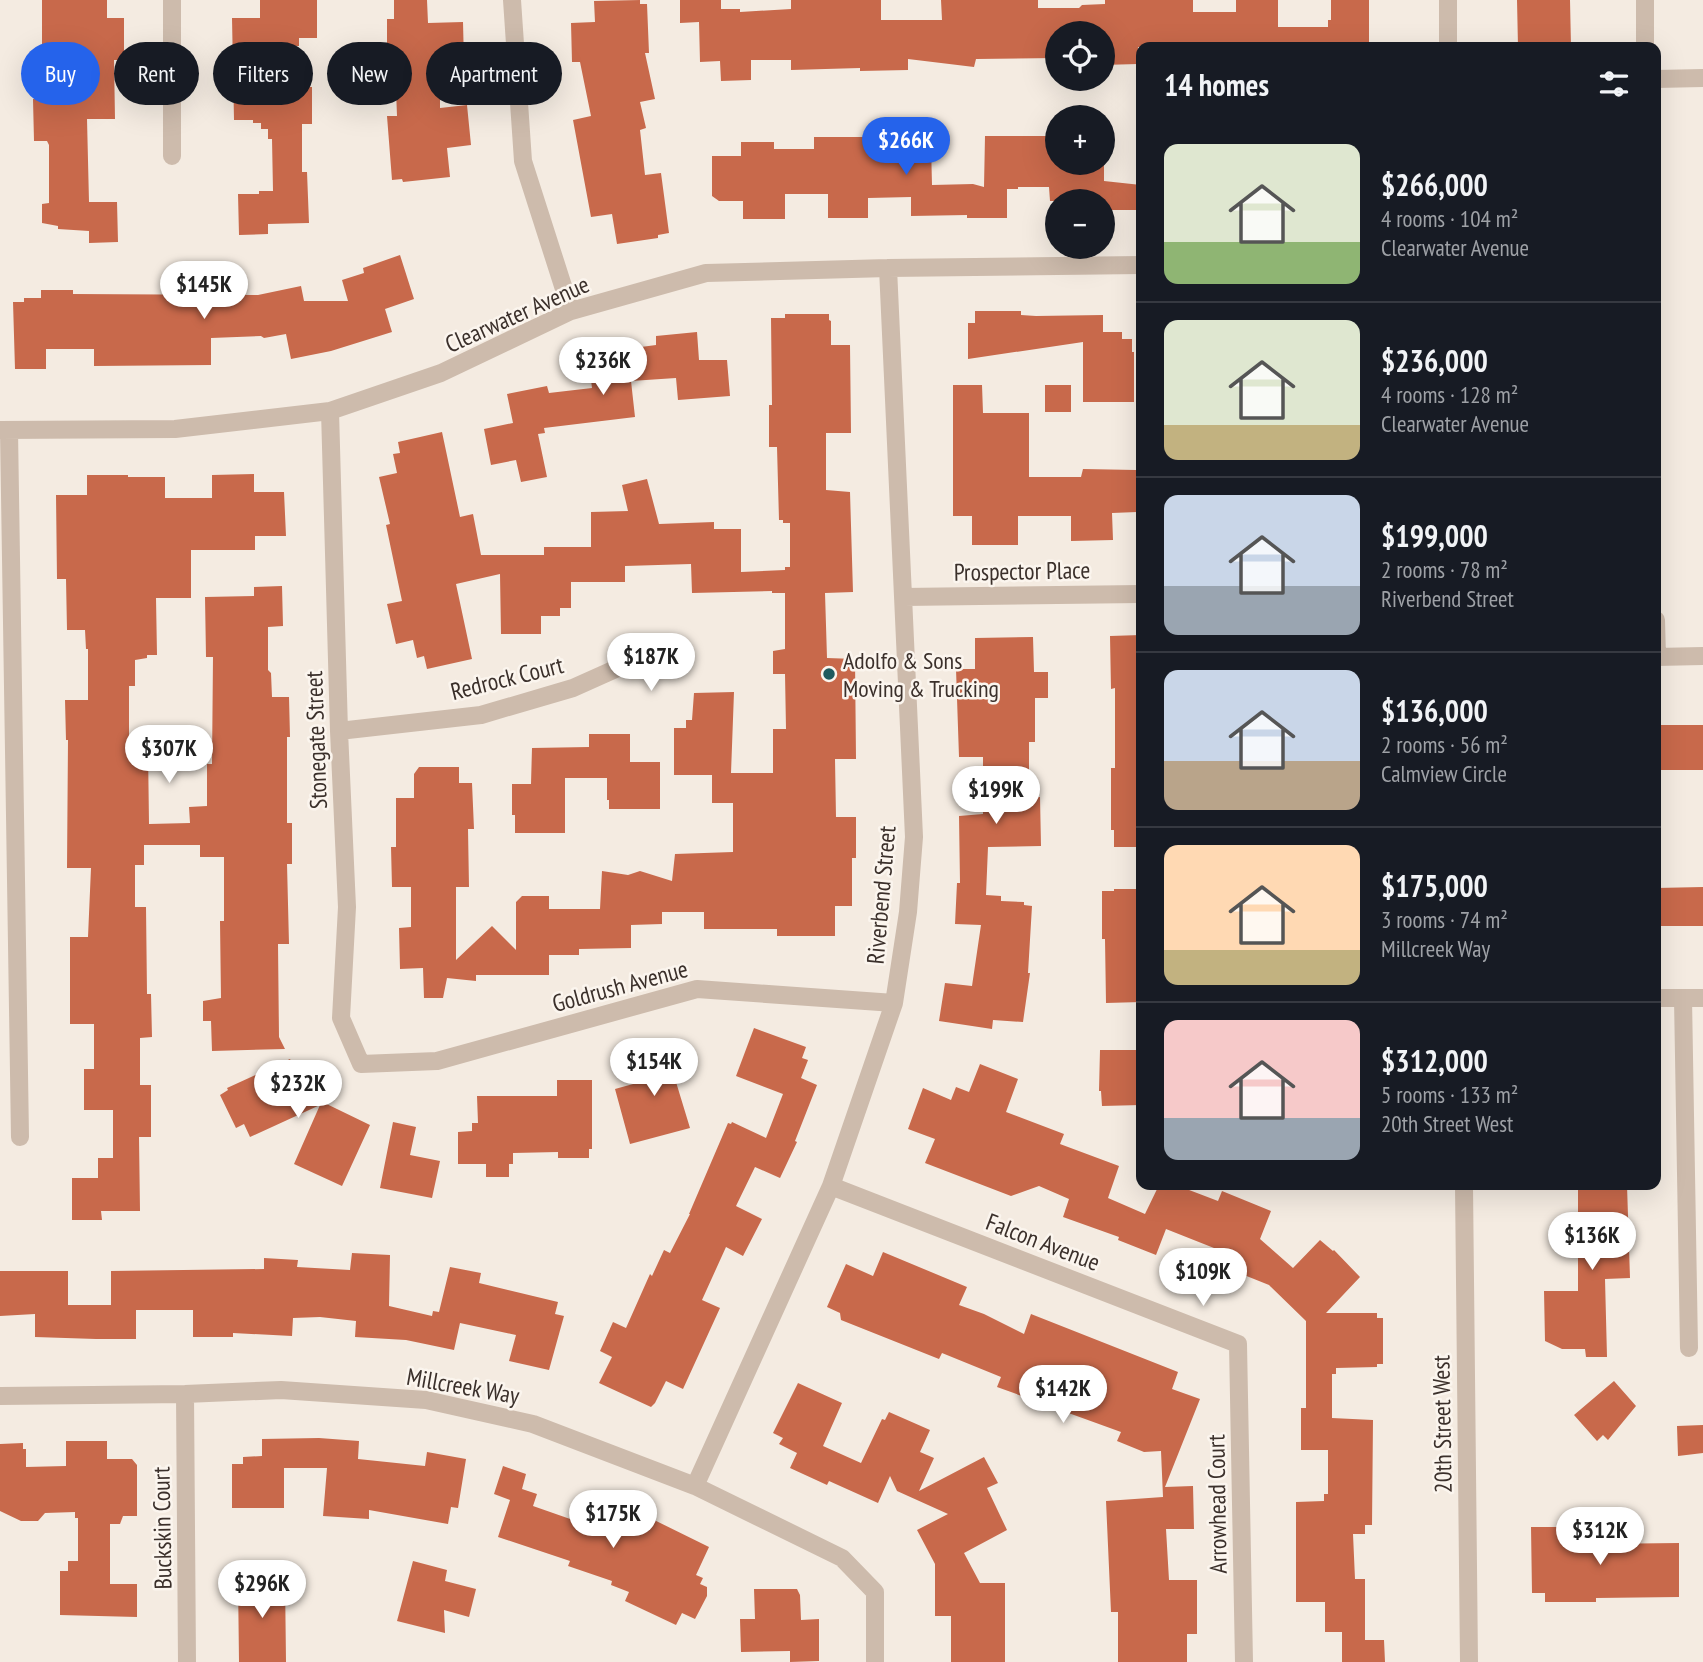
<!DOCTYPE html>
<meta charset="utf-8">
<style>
body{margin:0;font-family:"PT Sans Narrow",sans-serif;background:#242831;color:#f1f3f6;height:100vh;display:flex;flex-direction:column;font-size:26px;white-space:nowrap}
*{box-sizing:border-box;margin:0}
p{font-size:23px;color:#9ea1a6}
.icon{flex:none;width:38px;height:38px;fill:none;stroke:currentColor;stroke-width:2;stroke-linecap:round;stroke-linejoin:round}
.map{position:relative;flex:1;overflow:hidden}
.details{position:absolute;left:1136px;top:42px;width:525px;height:1148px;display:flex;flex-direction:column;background:#171b24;border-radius:14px;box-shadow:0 7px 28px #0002}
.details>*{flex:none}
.hud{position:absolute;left:21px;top:42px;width:665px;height:63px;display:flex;gap:14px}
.buttons{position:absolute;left:1045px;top:21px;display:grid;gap:14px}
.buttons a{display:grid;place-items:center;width:70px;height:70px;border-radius:50%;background:#171b24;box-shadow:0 7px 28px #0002;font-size:35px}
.price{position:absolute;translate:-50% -60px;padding:0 16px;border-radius:24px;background:#fff;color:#222;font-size:23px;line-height:46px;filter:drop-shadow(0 2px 4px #0008)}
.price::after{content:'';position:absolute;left:50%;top:42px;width:21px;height:16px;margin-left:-10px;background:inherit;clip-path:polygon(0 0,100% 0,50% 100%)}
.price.current{background:#2563eb;color:#fff}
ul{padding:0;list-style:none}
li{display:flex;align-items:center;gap:21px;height:175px;padding:0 28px}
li+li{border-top:2px solid #363941}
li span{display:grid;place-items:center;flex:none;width:196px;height:140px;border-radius:14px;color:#555}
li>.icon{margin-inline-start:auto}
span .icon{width:84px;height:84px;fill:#fffc;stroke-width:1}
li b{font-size:30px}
h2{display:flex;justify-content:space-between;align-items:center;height:84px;padding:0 28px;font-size:30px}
.pill{padding:0 24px;border-radius:32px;background:#171b24;box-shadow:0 7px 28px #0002;font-size:24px;line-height:63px}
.pill.current{background:#2563eb;color:#fff}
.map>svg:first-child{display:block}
.building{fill:#c8694b}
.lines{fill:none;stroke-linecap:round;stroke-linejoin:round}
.minor{stroke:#cdbbac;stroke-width:18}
.poi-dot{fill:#1f5a5e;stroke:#fbf5ee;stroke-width:2.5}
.labels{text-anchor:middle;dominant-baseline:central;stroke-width:5;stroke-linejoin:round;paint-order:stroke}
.street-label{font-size:24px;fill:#3b302b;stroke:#fbf5ee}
.poi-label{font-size:24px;fill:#3b302b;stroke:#fbf5ee;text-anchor:start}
</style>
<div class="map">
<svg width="1703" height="1662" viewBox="0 0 1703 1662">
<rect width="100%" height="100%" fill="#f4ebe1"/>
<!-- building -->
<path class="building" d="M42,0H107V18H124V60H114L115,119H87L89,202H117L118,242L89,243V231L58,229V226L42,223V204L49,203V145L47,141H34L33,99L46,98V54H42Z
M260,0H317V38H299V46H293V86L312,87V124H302V172H307L309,223L268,224V234L239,235L238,194H259V191H273L272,139H268V129H261V123H253V120H234L232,18H260Z
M394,0H427L428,23L463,22L464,63H440V108L467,105L471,145L447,148L450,177L403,182L402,179L392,180L387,116H397L395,63H387V19H394Z
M640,0V4H647L649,53H645L655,99L640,102L646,128L640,130L645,175L661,173L669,233L658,235V238L617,244L612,214L591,217L573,120L591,116L580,62H572L571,23L595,22L594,1Z
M680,0H721V9H740V12L791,9V0H881V20H942L941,0H1038V8H1079L1082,5L1105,4V0H1193V12H1236V0H1278V27H1328V20H1331V0H1369V47H1138V64L1102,65V33H1057V58L976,59L974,67L908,59V70L860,71V68L791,70V60H751V80L721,81L720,61L700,62L699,22L680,23Z
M1517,0H1570L1571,47H1518Z
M880,130H905V146L931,145L932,185L973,184L984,187L985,136H1055V143H1057V163H1104V181L1141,185V210H1102V201H1050L1049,187H1018V189H1007V218H967V215L911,216V197L868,198V218H828V194H785V219H743V201H719L712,196V156H741V142H774V149H814V137H880Z
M400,255L414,299L385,309L392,332L331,351L291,359L286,334L264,338L261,336L211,338V365L94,366V349H46V369H15L13,302H24V298H41V290H73V294L258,295L301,286L304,301H348L342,280L364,273L363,268Z
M975,311H1021V315L1036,316L1103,315V332H1122V339H1132V352H1134V402H1083V342L968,359V323H975Z
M785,314H829V320L831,321V345H850L851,433H826V490L850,492L853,592L825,593L827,658L855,659L856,759H835L836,817H856V858H852V906H835V936H777V929H704V912H662V924L631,925V948L579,949V955H549V975H476V981L447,978L443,998H424L423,968L400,969L399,928L411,927V887H392L391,847H396V798H414V774L419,767H459V783H472L474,829H468L469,887H456V960L492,926L516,950V902L522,896H549V909H600L602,871L628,875L640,871L672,881L675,854L733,852V803H712V775H674V728H686V720H692L694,693L734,692L731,773H773V729H786L785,674H773V651L785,649V593H772V591L692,593L691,564L625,566V582H571V608H560V616H541V634H501L500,574L456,584L472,659L427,669L424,656L417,658L413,640L396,644L387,604L402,601L386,525L390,524L379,477L397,473L393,454L400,453L398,442L442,432L460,517L473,514L481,555H544V547H591V512L628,511L622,485L647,479L659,524L714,522V529H741V572L785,570V567H790V523H783V520H779L777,447H769V405H772L771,318H785Z
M697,332L699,360H727L730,396L678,400L676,378L631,381L635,417L544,428L545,433L538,434L547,477L521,482L516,460L491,465L484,429L513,423L507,394L547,386L549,393L592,388L591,380L598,379L596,353L656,345V336Z
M953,385H982L983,413H1029V477H1081L1083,469L1136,470L1137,512L1112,513L1113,540L1071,541V516H1018V545H972V516H953Z
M1045,385H1071V412H1045Z
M254,474V492H284L286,536H255V550H191V598H156L157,655H147V658L135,660V686H129V746H136V749H148L149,824L190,823L189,807L207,806V764H212L213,657H206L205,597L254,596V587L282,586L283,626L268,627V670L271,673L272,697H289L290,737H287V823H292V864H287L289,944H278L279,1037L285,1049L212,1051L211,1021H203V1001L221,998L220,921H224V857H200V845H144V865H135V907H146L147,994H151L152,1037L140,1038V1085H151V1137H139L140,1211H101L102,1220H72V1178H98V1158H113V1110H84V1069H94V1024H70V937H88L91,868H67L68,740H66L65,700H88V649H86L85,630H67L66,579H57L56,495H87V475H128V477H165V498H212V475Z
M1141,635V847H1114V830H1111V768H1115V688L1111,689L1110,636Z
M1033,637L1034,672H1048V698H1035V742H1029V797H1040L1041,846L988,847L986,895L1001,896V901L1024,902V905L1032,906L1028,973H1030L1023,1022L993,1020L992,1029L939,1021L945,983L972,986L981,925L955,924L957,883H960L959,816L983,814V757H959L956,669H975V638Z
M1656,725H1703V770H1656Z
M589,734H630V762H660V809H609V800H607V778H565V833H515V815H512V784H531L532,748L589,747Z
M1703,887V926H1656V888Z
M1114,889H1141V1002L1106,1003L1105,939H1102V891H1114Z
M754,1028L806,1047L802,1058L808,1060L801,1078L817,1085L795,1141L797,1142L780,1178L755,1167L736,1206L762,1219L743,1256L726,1247L702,1300L720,1308L683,1389L666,1381L655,1403L651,1407L599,1383L612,1357L600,1351L613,1322L626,1328L650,1274L652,1276L664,1250L670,1253L690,1214H689L728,1123L731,1124L732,1122L766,1138L783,1094L736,1076Z
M676,1045L684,1074L676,1076V1082L690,1128L630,1144L615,1089L644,1081L637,1057Z
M1100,1050H1141V1105L1102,1106L1101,1091H1099Z
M290,1059L306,1094L370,1125L342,1186L294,1164L320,1105L250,1137L244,1124L236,1128L220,1095L228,1090L227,1088Z
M980,1064L1018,1079L1006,1112L1064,1134L1060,1144L1119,1166L1108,1198L1145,1214L1159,1185H1176L1218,1201L1222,1191L1271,1211L1260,1239L1293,1268L1320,1240L1333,1251L1334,1250L1360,1277L1326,1313H1377V1318H1383V1364H1377V1367L1336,1368V1374H1332V1418L1373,1420L1372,1525H1365V1534H1353L1355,1579H1365V1640H1384L1385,1662H1342V1632H1325V1602H1296V1502L1324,1501V1494H1328V1450H1301V1408H1306V1321L1269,1285L1214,1263L1219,1250L1166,1229L1156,1255L1118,1240L1119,1237L1063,1217L1069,1199L1039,1186L1011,1196L925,1163L935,1139L908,1129L923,1088L951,1100L956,1087L969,1092Z
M557,1080H592V1149H589V1158H558V1152L513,1153V1164H509V1177H486V1164H458V1132L472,1131V1123H478L477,1096H557Z
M393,1122L416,1127L410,1155L440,1161L432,1198L380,1188Z
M1578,1185H1627L1630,1278L1605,1279L1607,1357H1586L1585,1349H1562L1545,1341L1544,1291H1578Z
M883,1252L967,1287L959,1305L984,1314L1024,1334L1031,1314L1178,1372L1172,1389L1200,1399L1165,1487L1193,1486L1194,1529H1166L1169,1580H1197V1634H1187V1662H1118V1612H1111L1106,1501L1163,1497L1161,1451L1144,1452L1117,1441L1121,1432L997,1387L1001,1377L942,1353L939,1359L841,1320L840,1313L827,1307L846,1264L873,1276Z
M352,1253L390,1255L389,1306L432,1316L433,1311L439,1312L450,1267L481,1273L479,1283L558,1302L555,1314L564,1316L549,1370L509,1361L516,1335L460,1323L454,1350L406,1340L355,1337L356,1321L320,1317L293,1318L292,1336L233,1333V1337H193V1310H136V1339H96L35,1337V1314L0,1316V1271H68V1305H111V1271L264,1269V1258L298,1260L297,1267L350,1270Z
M1614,1381L1636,1406L1608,1440L1603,1435L1597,1441L1574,1415Z
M798,1383L842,1403L823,1446L861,1463L882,1419L885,1420L889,1412L930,1430L920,1452L934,1458L919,1491L984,1457L998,1483L987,1488L1007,1530L964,1553L980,1583H1005V1662H951V1616H935V1564L917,1530L948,1514L897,1491L890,1476L878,1503L829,1481L827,1485L790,1468L797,1453L779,1444L783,1438L773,1433Z
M1703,1425V1453L1678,1456L1677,1426Z
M319,1438L359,1441L358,1459L425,1466L427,1452L466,1459L458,1508L451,1507L448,1524L369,1510V1519L323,1516L327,1468H284V1508H232V1464H243V1457L262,1456V1439Z
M66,1441H107V1459H132L137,1465V1516H123L120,1524H110V1584H137V1617L60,1615V1571H68V1561H78V1518H75V1512L45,1513L38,1521H21L0,1511V1444L23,1443V1449H26V1467L66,1466Z
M503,1466L526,1474L522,1489L537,1494L533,1506L573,1520L575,1516L597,1525L607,1500L644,1515L709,1547L696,1575L703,1578L700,1584L707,1587V1596L695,1619L682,1613L676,1625L625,1601L629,1592L611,1585L612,1581L568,1566L570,1561L498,1537L510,1500L494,1494Z
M1531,1527H1596V1544L1679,1543V1597L1596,1598V1602H1545V1593H1532Z
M413,1561L447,1570L445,1581L476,1589L469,1617L444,1610L445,1633L397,1621Z
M238,1579H285L286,1662H239Z
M754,1589H797L800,1595L801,1620L819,1619V1661L790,1662V1651L741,1652L740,1619H755Z"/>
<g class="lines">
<!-- minor -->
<path class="minor" d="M172,0V156
M512,0L523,161L571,311
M1645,0V47
M1448,47V0
M1656,79L1703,78
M330,411L339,731L347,907L341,1018L361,1064L437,1061L697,989L894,1003
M0,430L175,429L330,411L441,373L571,311L706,273L888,268L1141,265
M9,430L20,1137
M904,597L1141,594
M1656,620L1657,657
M1656,657L1703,656
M339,731L481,715L573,688L640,658
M1656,998H1703
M1683,998L1689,1348
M1464,1185L1469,1662
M831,1186L1238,1344L1244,1662
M185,1394L187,1662
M0,1396L185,1394L281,1390L426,1400L533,1424L695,1486L842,1558L875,1592V1662
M695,1486L831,1186L894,1003L908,912L914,837L888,268"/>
</g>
<!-- markers -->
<circle class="poi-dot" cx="829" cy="674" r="7"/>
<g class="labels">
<!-- street labels -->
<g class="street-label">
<text transform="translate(517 314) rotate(-24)">Clearwater Avenue</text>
<text transform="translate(1022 571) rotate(-1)">Prospector Place</text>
<text transform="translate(507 678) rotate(-14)">Redrock Court</text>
<text transform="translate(316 740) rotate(-92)">Stonegate Street</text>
<text transform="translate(881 895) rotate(-85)">Riverbend Street</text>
<text transform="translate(620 986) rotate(-15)">Goldrush Avenue</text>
<text transform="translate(1043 1242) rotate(21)">Falcon Avenue</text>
<text transform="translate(463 1386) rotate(10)">Millcreek Way</text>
<text transform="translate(1442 1424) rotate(-91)">20th Street West</text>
<text transform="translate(1217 1504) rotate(-91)">Arrowhead Court</text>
<text transform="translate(162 1528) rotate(-91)">Buckskin Court</text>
</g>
<!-- poi labels -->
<g class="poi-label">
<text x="843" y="660">Adolfo &amp; Sons<tspan x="843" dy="28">Moving &amp; Trucking</tspan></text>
</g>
</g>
</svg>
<div class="buttons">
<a><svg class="icon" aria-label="locate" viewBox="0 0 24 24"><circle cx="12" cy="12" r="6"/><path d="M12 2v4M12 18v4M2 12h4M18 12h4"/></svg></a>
<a>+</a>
<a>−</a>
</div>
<b class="price current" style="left:906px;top:177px">$266K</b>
<b class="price" style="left:204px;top:321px">$145K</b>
<b class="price" style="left:603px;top:397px">$236K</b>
<b class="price" style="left:651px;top:693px">$187K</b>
<b class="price" style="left:169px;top:785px">$307K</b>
<b class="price" style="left:996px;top:826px">$199K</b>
<b class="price" style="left:654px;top:1098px">$154K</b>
<b class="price" style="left:298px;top:1120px">$232K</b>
<b class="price" style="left:1592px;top:1272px">$136K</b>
<b class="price" style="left:1203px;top:1308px">$109K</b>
<b class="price" style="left:1063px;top:1425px">$142K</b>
<b class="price" style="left:613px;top:1550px">$175K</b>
<b class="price" style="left:1600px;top:1567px">$312K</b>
<b class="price" style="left:262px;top:1620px">$296K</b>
<div class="hud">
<a class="pill current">Buy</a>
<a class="pill">Rent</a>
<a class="pill">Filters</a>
<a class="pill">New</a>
<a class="pill">Apartment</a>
</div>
<section class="details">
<h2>14 homes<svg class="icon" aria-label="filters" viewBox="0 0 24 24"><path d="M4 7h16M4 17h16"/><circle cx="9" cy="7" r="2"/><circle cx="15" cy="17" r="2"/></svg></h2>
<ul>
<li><span style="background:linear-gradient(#dfe7d0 70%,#8fb573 0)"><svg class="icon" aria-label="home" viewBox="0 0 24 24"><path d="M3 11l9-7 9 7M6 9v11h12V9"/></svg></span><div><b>$266,000</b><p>4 rooms · 104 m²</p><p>Clearwater Avenue</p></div></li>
<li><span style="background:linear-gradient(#dfe7d0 75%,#c2b280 0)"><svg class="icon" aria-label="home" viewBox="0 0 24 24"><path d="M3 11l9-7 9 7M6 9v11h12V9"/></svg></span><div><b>$236,000</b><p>4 rooms · 128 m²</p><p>Clearwater Avenue</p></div></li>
<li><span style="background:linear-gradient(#c9d6e8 65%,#9aa5b1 0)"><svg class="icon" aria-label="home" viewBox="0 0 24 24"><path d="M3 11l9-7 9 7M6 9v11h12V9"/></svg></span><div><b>$199,000</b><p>2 rooms · 78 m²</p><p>Riverbend Street</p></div></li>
<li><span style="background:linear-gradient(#c9d6e8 65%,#b9a48a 0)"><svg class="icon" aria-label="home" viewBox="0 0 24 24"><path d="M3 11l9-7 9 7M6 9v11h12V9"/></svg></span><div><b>$136,000</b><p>2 rooms · 56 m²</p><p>Calmview Circle</p></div></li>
<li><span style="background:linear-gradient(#ffd9b3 75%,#c2b280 0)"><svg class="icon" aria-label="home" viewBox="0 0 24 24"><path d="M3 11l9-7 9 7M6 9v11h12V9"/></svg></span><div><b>$175,000</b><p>3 rooms · 74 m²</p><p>Millcreek Way</p></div></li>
<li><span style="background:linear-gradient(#f6c9c9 70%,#9aa5b1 0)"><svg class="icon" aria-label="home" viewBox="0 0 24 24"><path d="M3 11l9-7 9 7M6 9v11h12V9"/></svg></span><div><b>$312,000</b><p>5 rooms · 133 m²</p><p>20th Street West</p></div></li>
</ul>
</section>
</div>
